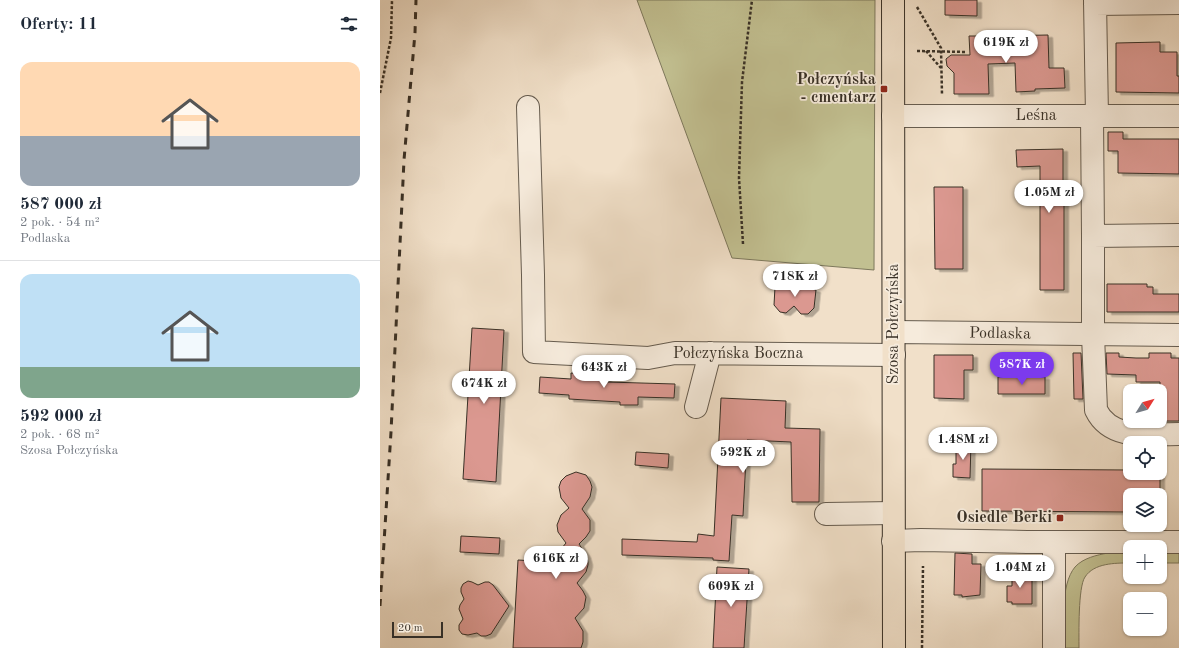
<!DOCTYPE html>
<html lang="pl">
<meta charset="utf-8">
<style>
body{margin:0;font-family:"Old Standard TT",serif;background:#f2f2f3;color:#1f2937;height:100vh;display:flex;flex-direction:column;font-size:15px;white-space:nowrap}
*{box-sizing:border-box;margin:0}
p{font-size:13px;color:#747a83}
.icon{flex:none;width:22px;height:22px;fill:none;stroke:currentColor;stroke-width:2;stroke-linecap:round;stroke-linejoin:round}
.map{position:relative;flex:1;overflow:hidden}
.side{display:flex;flex-direction:column;background:#fff;width:380px}
.side>*{flex:none}
.needle{width:26px;rotate:53deg}
.controls{position:absolute;left:743px;top:384px;display:grid;gap:8px}
.controls a{display:grid;place-items:center;width:44px;height:44px;border-radius:8px;background:#fff;box-shadow:0 1px 3px #0004;font-size:20px}
.scale{position:absolute;left:12px;bottom:10px;width:51px;box-sizing:border-box;padding-left:4px;border:2px solid #383026;border-top:0;font-size:11px;line-height:14px;white-space:nowrap;color:#383026;-webkit-text-stroke:3px #f6ebdc;paint-order:stroke}
.price{position:absolute;translate:-50% -34px;padding:0 9px;border-radius:14px;background:#fff;color:#222;font-size:13px;line-height:26px;filter:drop-shadow(0 1px 2px #0008)}
.price::after{content:'';position:absolute;left:50%;top:24px;width:12px;height:9px;margin-left:-6px;background:inherit;clip-path:polygon(0 0,100% 0,50% 100%)}
.price.selected{background:#7c3aed;color:#fff}
ul{padding:0;list-style:none}
li{display:grid;align-content:center;gap:8px;height:212px;padding:0 20px}
li+li{border-top:1px solid #e0e1e3}
li span{display:grid;place-items:center;height:124px;border-radius:12px;color:#555}
li>.icon{margin-inline-start:auto}
span .icon{width:72px;height:72px;fill:#fffc;stroke-width:1}
li b{font-size:17px}
h2{display:flex;justify-content:space-between;align-items:center;height:48px;padding:0 20px;font-size:17px}
main{display:flex;flex:1;min-height:0}
.map>svg:first-child{display:block}
.green{fill:#c2c091;stroke:#7d785c}
.building{fill:#db9890;stroke:#383026;filter:url(#shadow)}
.lines{fill:none;stroke-linecap:round;stroke-linejoin:round}
.minor-casing{stroke:#665c4f;stroke-width:24}
.major-casing{stroke:#383026;stroke-width:24}
.path{stroke:#383026;stroke-width:2.5;stroke-dasharray:3 2;stroke-linecap:butt}
.minor{stroke:#f6ebdc;stroke-width:22}
.major{stroke:#f1e0c9;stroke-width:22}
.rail{stroke:#383026;stroke-width:3;stroke-dasharray:7 7;stroke-linecap:butt}
.poi-dot{fill:#8f2418;stroke:#f6ebdc;stroke-width:1.5}
.labels{text-anchor:middle;dominant-baseline:central;stroke-width:3.5;stroke-linejoin:round;paint-order:stroke}
.poi-label{font-size:16px;font-weight:bold;fill:#383026;stroke:#f6ebdc;text-anchor:end}
.street-label{font-size:16px;fill:#383026;stroke:#f6ebdc}
</style>
<main>
<section class="side">
<h2>Oferty: 11<svg class="icon" aria-label="filters" viewBox="0 0 24 24"><path d="M4 7h16M4 17h16"/><circle cx="9" cy="7" r="2"/><circle cx="15" cy="17" r="2"/></svg></h2>
<ul>
<li><span style="background:linear-gradient(#ffd9b3 60%,#9aa5b1 0)"><svg class="icon" aria-label="home" viewBox="0 0 24 24"><path d="M3 11l9-7 9 7M6 9v11h12V9"/></svg></span><div><b>587 000 zł</b><p>2 pok. · 54 m²</p><p>Podlaska</p></div></li>
<li><span style="background:linear-gradient(#bfe0f5 75%,#7fa58c 0)"><svg class="icon" aria-label="home" viewBox="0 0 24 24"><path d="M3 11l9-7 9 7M6 9v11h12V9"/></svg></span><div><b>592 000 zł</b><p>2 pok. · 68 m²</p><p>Szosa Połczyńska</p></div></li>
</ul>
</section>
<div class="map">
<svg width="799" height="648" viewBox="0 0 799 648">
<defs>
<filter id="shadow"><feDropShadow dx="4.5" dy="2.5" stdDeviation="0" flood-color="#0004"/></filter>
</defs>
<rect width="100%" height="100%" fill="#f1e0c9"/>
<filter id="stains"><feTurbulence type="fractalNoise" baseFrequency=".005" numOctaves="4"/><feColorMatrix values="0 0 0 0 .2 0 0 0 0 .09 0 0 0 0 .02 0 0 0 .5 -.17"/></filter>
<radialGradient id="worn" r=".72"><stop offset=".6" stop-color="#630" stop-opacity="0"/><stop offset="1" stop-color="#630" stop-opacity=".3"/></radialGradient>
<!-- green -->
<path class="green" d="M257,0H495L494,270L352,258Z
M780,551H799V563H780Z
M750,552V563C735,563 714,563 705,577C698,587 699,634 699,648H684C684,625 680,585 695,567C703,558 717,555 728,553C735,552 743,552 750,552Z"/>
<!-- building -->
<path class="building" d="M565,0H597V16L565,15Z
M668,35L669,68H684L685,88L655,89V91L636,92L635,63L608,64L609,94H574V73L567,66L566,59L571,55H590L589,36H615Z
M780,42V52H797V76H799V93L736,92V43Z
M728,132H743V139H799V174L738,173V151H728Z
M683,149V185H684V290H660V166L637,167L636,150Z
M554,187H583V269H555Z
M408,282L430,283V289L436,290L434,308L428,314H421L414,306L406,313L400,312L394,305L395,287L408,288Z
M727,284H767V287H773V294H799V312H727Z
M92,328L124,330L116,482L83,479Z
M693,353H701L703,399H694Z
M726,353H739V357L756,358H769V353H791V358H799V421H780V382H756V375L727,374Z
M554,355H593V370H584V399L554,398Z
M191,373L227,376V382L295,384L294,398L258,397V405H240V402L189,399V395L159,393L160,377L191,379Z
M618,377H665V394H618Z
M341,398L406,401L405,428L440,429L439,502H412L411,442L367,440L363,516L352,515L349,561L333,560V558L242,555V539L317,542L318,534L334,536Z
M576,443H591L590,478L573,477V464H576Z
M256,452L289,454L288,468L255,465Z
M602,469L750,470V473H780V495H750V512L602,511Z
M196,472L206,475L210,481L212,487L210,497L202,509L210,520V531L206,537L199,544L206,555L208,562V565L206,572L197,583L203,591L206,597L204,608L195,618L203,631V642L201,648H133L138,560L173,562L177,554L186,543L178,532L177,525L181,515L189,508L181,498L179,487L181,481L186,476Z
M81,536L120,538L119,554L80,552Z
M575,553L592,554V564H601L600,595L582,597V595H574Z
M337,567L369,569L364,648H333Z
M632,573H648L652,578V604H632V602H627V586H632Z
M88,581L92,582L98,585L105,582H109L113,585L129,606L111,634L106,636H101L97,633L88,635L82,634L79,630V625L83,619L79,609L80,605L84,599L81,592V588L83,584Z"/>
<g class="lines">
<defs>
<path id="minor" d="M715,0L717,116
M715,4L799,3
M148,107L153,275L154,352L268,358L295,353L514,355
M513,116H799
M712,116L713,236V335L716,410C731,441 770,434 799,434
M713,236L799,235
M514,332L799,335
M316,407L330,353
M446,514L513,513
M513,541L541,540L647,542H799
M674,648V542"/>
<path id="major" d="M513,0L514,648"/>
</defs>
<!-- minor casing -->
<use href="#minor" class="minor-casing"/>
<!-- major casing -->
<use href="#major" class="major-casing"/>
<!-- path -->
<path class="path" d="M537,7L561,48L562,95
M537,51L587,52
M546,51L561,68
M0,93L11,38L12,0
M363,244L359,178L362,82L372,0
M542,648L543,566"/>
<!-- minor -->
<use href="#minor" class="minor"/>
<!-- major -->
<use href="#major" class="major"/>
<!-- rail -->
<path class="rail" d="M0,606L11,432L24,160L35,33L36,0"/>
</g>
<!-- markers -->
<g class="poi-dot">
<rect x="500" y="85" width="8" height="8" rx="2"/>
<rect x="676" y="514" width="8" height="8" rx="2"/>
</g>
<g class="labels">
<!-- poi labels -->
<g class="poi-label">
<text x="496" y="80">Połczyńska<tspan x="496" dy="18">- cmentarz</tspan></text>
<text x="672" y="518">Osiedle Berki</text>
</g>
<!-- street labels -->
<g class="street-label">
<text x="656" y="116">Leśna</text>
<text transform="translate(514 324) rotate(-90)">Szosa Połczyńska</text>
<text transform="translate(620 334) rotate(1)">Podlaska</text>
<text x="358" y="354">Połczyńska Boczna</text>
</g>
</g>
<rect width="100%" height="100%" filter="url(#stains)"/>
<rect width="100%" height="100%" fill="url(#worn)"/>
</svg>
<div class="controls">
<a><svg class="needle" viewBox="-14 -14 28 28"><path d="M0-13l5 13h-10z" fill="#e53935"/><path d="M0 13l5-13h-10z" fill="#747a83"/></svg></a>
<a><svg class="icon" aria-label="locate" viewBox="0 0 24 24"><circle cx="12" cy="12" r="6"/><path d="M12 2v4M12 18v4M2 12h4M18 12h4"/></svg></a>
<a><svg class="icon" aria-label="layers" viewBox="0 0 24 24"><path d="M12 4l9 5-9 5-9-5zM3 14l9 5 9-5"/></svg></a>
<a>+</a>
<a>−</a>
</div>
<div class="scale">20 m</div>
<b class="price" style="left:626px;top:64px">619K zł</b>
<b class="price" style="left:669px;top:214px">1.05M zł</b>
<b class="price" style="left:415px;top:298px">718K zł</b>
<b class="price selected" style="left:642px;top:386px">587K zł</b>
<b class="price" style="left:224px;top:389px">643K zł</b>
<b class="price" style="left:104px;top:405px">674K zł</b>
<b class="price" style="left:583px;top:461px">1.48M zł</b>
<b class="price" style="left:363px;top:474px">592K zł</b>
<b class="price" style="left:176px;top:580px">616K zł</b>
<b class="price" style="left:640px;top:589px">1.04M zł</b>
<b class="price" style="left:351px;top:608px">609K zł</b>
</div>
</main>
